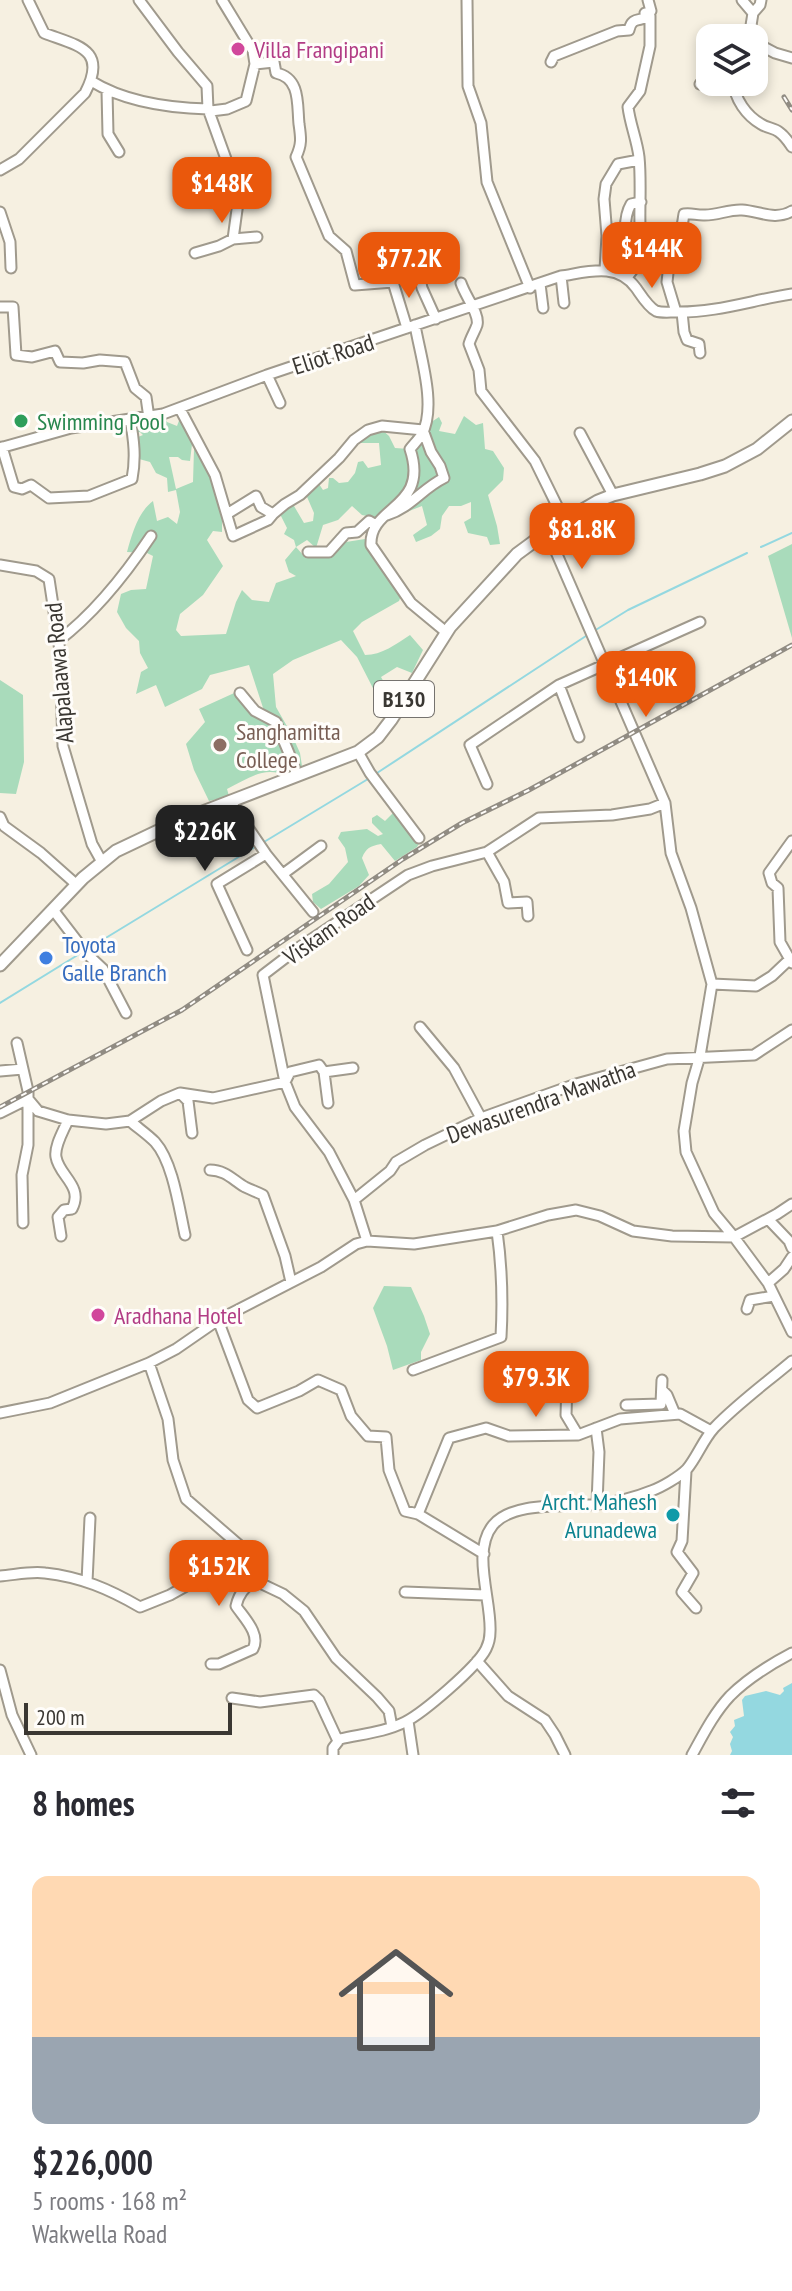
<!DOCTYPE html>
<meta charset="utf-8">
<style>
body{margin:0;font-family:"PT Sans Narrow",sans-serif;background:#f7f7f7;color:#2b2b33;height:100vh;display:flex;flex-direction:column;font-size:30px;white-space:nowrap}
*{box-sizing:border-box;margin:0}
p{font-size:26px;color:#7c7c81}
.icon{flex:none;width:44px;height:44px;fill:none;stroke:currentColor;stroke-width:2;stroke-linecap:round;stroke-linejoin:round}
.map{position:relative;height:1755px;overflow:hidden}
.drawer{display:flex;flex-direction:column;background:#fff;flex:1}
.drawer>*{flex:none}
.controls{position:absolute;left:696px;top:24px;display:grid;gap:16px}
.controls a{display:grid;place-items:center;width:72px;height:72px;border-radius:16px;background:#fff;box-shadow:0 4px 12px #0003;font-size:40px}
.scale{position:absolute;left:24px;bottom:20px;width:208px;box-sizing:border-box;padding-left:8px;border:4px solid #3a3732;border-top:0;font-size:22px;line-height:28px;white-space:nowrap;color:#3a3732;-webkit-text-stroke:6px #fffdfa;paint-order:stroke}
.price{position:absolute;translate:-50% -68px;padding:0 18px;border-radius:16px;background:#ea580c;color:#fff;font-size:26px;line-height:52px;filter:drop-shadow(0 2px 4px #0008)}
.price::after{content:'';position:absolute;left:50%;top:48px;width:24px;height:18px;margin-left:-12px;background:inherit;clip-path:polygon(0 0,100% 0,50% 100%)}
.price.on{background:#222;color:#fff}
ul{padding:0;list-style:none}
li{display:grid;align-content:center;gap:16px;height:424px;padding:0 32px}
li span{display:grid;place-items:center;height:248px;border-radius:16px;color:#555}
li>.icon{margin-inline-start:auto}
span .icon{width:144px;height:144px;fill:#fffc;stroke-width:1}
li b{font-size:34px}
h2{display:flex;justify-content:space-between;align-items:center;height:96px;padding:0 32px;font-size:34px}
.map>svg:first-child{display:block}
.green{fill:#a9dbbb}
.water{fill:#94d8e0}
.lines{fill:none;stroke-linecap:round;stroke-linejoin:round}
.stream{stroke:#94d8e0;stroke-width:2}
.minor-casing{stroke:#a09a8d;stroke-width:13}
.major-casing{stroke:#a09a8d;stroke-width:15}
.minor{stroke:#fff;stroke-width:9}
.major{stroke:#fff;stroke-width:11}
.rail-casing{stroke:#918c83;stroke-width:5}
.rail{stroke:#fffdfa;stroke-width:2;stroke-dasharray:6;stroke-linecap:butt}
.hotel-dot{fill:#d1479c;stroke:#fffdfa;stroke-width:3}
.leisure-dot{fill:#2e9e5b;stroke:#fffdfa;stroke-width:3}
.education-dot{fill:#8d6e63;stroke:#fffdfa;stroke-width:3}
.shop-dot{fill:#3f7fe0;stroke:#fffdfa;stroke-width:3}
.culture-dot{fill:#0f9aa8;stroke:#fffdfa;stroke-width:3}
.labels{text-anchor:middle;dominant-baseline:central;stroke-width:6;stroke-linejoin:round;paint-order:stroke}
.shield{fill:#fffdfa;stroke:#75726e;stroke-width:2}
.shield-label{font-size:22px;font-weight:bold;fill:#3a3732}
.hotel-label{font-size:24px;fill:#b23c85;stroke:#fffdfa;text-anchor:start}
.street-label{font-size:24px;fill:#3a3732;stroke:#fffdfa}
.leisure-label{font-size:24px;fill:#27864d;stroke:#fffdfa;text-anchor:start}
.education-label{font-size:24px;fill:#785e54;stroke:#fffdfa;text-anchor:start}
.shop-label{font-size:24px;fill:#366cbe;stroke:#fffdfa;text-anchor:start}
.culture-label{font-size:24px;fill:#0d838f;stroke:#fffdfa;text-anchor:end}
</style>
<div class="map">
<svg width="792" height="1755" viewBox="0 0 792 1755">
<rect width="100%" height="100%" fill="#f6f0e1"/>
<!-- green -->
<path class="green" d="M135,413L146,415L163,414L167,422L177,426L180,418L193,436L190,461L182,460L178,457H169L176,489L193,482L194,449L204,442L222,520V532L213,531L207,540L223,566L203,595L180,614L176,630L181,636L226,634L236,602L242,590L252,600L269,602L276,583L296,576L289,572L285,560L296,547L294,540L284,534L287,528L280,514L285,504L294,506L304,523L313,521L314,513L304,490L312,482L319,484L323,490L328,488L329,478H333L339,483L348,482L355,473L358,462L363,461L368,468L381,465L379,443H359L368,430L380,428L389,436L395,448L409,449C409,430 425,427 439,417L442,423L439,431L455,434L464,416L476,425L483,423L485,449L493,451L504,468L503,480L488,495L497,526L500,544L490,545L487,537L468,533L464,522L471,518V502L461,506H449L442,516L440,529L431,536L416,542L413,535L427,525L422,506L399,515L390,505L378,518L362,515L352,506L338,520L323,525L316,548L307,540L296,547L304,556L328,558L346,542L365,539L382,569L401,596L399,601L362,622L353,631L365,655C382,655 396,644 410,635L423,650L412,673L397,667L381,677L393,698L385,704L377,696L357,657L341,640L293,660L273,674L276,707L292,735L300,753L302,766L289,778C267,764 249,778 227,789L229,796L209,801L194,770L186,744L205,722L199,709L243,689L253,711L268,723L249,665L210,675L202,689L165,707L156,685L136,694L141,672L148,668L140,653L139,641L126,628L117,612L121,594L131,590L146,589L153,556L147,553L127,552C132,534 138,512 153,501L157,521L168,517L177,524L180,512L176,490L168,492L167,478L156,473L150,462L139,459L135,444L138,437L143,435L140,432L134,433L132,421Z
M792,544V638L768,556Z
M0,680L23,695L24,762L16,794L0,793Z
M393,813L404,819L420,842L417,847L395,861L381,844C370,846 366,848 362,858L369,875L359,886L321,909L313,902L312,894L329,884L348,862L345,848L338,838L341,832L367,829L378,836L383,834L372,823V818L377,815L385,821Z
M384,1286L411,1287L424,1316L430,1334L421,1352V1360L393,1370L387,1346L373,1308Z"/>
<!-- water -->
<path class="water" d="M792,1683V1755H730L732,1751L730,1744L733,1737L730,1732L735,1726L734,1720L744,1716L742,1700L745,1696L766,1691L780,1695L784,1691L783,1688Z"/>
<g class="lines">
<!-- stream -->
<path class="stream" d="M761,547L792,533
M594,631L628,610L747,553
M377,773L589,634
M264,842L368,779
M86,950L255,847
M0,1003L81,953"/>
<defs>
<path id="minor" d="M139,0L178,52L207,86L208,109L239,195L233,239
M467,0L468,86L481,123L487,182L530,288
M648,0L651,11
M742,0L753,13L749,38
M753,13L760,5L761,0
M754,42L775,53L792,58
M551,62L554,56L617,31L629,30C632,16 640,22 650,16
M255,64L274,62L276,73C301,78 297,105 299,124C301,138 302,144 296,157L329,236L346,251L355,285L393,282L407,328
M91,81C125,102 168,108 208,109L211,111L227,109L246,101L255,64L253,51L222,0
M734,82C734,99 747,116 761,124C767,128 774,128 779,132C785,136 788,141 792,147
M700,84L710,80
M107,91L108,134L119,152
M0,170L19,159L85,93C108,49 78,46 44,33L28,0
M0,212L10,242L11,268
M640,242C652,242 675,241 681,228C683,224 683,219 684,214C691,213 696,215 703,215C716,216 729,209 742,210C759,211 775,221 792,211
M390,244L391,259L387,269L393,282
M195,253L219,246L233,239L257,237
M669,264L667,282L676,312
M636,268C624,253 622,219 631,204L641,202
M418,269L422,288L436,319
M605,270L607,236L604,199L606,184L618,164L639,160
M561,276L564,303
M627,277C636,267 640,260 641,247C638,217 642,187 639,157C637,140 630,124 628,107L640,91L650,46V16L645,13
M461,283C465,296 480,314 477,325C475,331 471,337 469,344L479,370L481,391L535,461L564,520
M540,284L543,308
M0,307H13L16,355L32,357L55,351L60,362L83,363L100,360L125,362L135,388L146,397L149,418
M682,312L684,332L687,340L699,344L700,353
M415,325C420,355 437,406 422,434C419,439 414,444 410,449C430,509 369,505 371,545L411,603L446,632
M267,375L280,403
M180,409L215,475L233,536L268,520L273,514L261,507L256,496L227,514
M580,433L613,495
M2,447L14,487L22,489L31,485L49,498L89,496L132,479C136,458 134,440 130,419
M0,448L71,428L163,414L267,375L561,276C588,272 617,262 636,288C641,295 648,307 656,311C662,313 669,312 675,312C716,313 752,300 792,294
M273,514L285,504L300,495L339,458L354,440L368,430L382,426L423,430L431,452L440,466L444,478C423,488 410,508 387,515
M545,535L556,552L665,803L671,853L691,908L712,984L700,1056L692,1083L684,1131L686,1152L714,1213L734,1237L768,1283L792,1332
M308,552H329L346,533L357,532L369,521L376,525
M0,565L36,571L49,579L60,651L63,746L92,844L102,862
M58,641C95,613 125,575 151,536
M559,685L579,737
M240,693L255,711L276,722C283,741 292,757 297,776
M358,752L370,773L419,838
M487,784L470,745L559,685L700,622
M230,801L266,854L217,884L247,950
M0,817L4,826L41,853L77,885
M792,841L769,873L772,883L778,888L780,942L792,963
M487,852L504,882L508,903L527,902L528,916
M266,854L313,912
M283,874L321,846
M54,911L87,954L103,969L126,1013
M712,984L756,986L772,976L790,959
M420,1027L454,1068L481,1118
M17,1043L28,1091V1145L22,1175L23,1223
M0,1071L23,1069
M324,1072L353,1068
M180,1093L188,1101L192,1133
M0,1113L28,1099L38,1111L68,1120L106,1124L130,1121L161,1101L180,1093L213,1098L285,1082L290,1072L319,1065L324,1072L328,1103
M130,1121C138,1128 147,1134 155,1142C173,1162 179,1208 185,1235
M210,1170C225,1170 233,1180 245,1187C251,1190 257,1192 263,1195L285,1256L291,1282
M354,1200L390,1171L396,1162L425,1145L481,1118L576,1084L667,1059L754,1055L792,1030
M768,1219L789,1241L792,1248
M61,1236L58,1217L64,1210L72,1209C84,1186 59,1176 56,1157C54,1146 64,1130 68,1120
M367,1241L354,1200L329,1152L295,1107L285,1082L263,975L297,949L408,875L432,866L487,852L539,818L612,815L650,809L665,803
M768,1283L784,1269L792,1257
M747,1309L750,1300L774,1296
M218,1320L248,1400L257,1408L299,1391L318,1380L341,1390L351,1416L368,1436L386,1437L389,1470L405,1511L418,1514L484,1554
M149,1363L168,1419L173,1460L186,1499L239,1545L262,1584L283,1594L304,1611L336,1658L377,1697L389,1711L392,1727
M413,1370L501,1337C503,1301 502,1267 497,1231
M572,1370L567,1383L566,1415L578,1435
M662,1390L667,1395L675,1414
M626,1405L661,1404L662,1380
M0,1413L50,1403L149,1363L176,1349L218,1320L321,1267L356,1244L367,1241L414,1244L497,1231L548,1215L576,1210L600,1216L633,1231L672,1236L734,1237L777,1214L792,1204
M596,1428L599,1452L597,1504
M686,1471L682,1541L677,1552L693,1573L682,1592L696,1608
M418,1514L449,1438L486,1428L509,1436L578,1435L620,1419L680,1414L711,1431
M0,1576C14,1575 31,1571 45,1573C81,1577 109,1589 140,1607L170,1595L195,1581L239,1545
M87,1582L90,1518
M405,1592L485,1595
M477,1661L508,1696L545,1720L555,1735L565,1755
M211,1664H219L253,1649C261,1634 244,1618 236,1606C239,1593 247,1583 261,1580
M0,1670L12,1715L31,1755
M232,1698L260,1702L314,1695L319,1700L338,1741
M408,1721L413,1755
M333,1755V1748L340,1739C362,1734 385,1732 405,1722C423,1713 477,1667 486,1649C488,1645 490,1637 490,1632C492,1601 471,1552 493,1525C514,1500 569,1508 598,1504C616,1502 634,1498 651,1491C662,1487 679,1477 687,1469C697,1457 703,1440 714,1428C738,1403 766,1383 792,1361
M692,1755C703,1735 714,1713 730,1696C747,1679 771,1664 792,1653"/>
<path id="major" d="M0,965L83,878L116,851L177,822L358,752L378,737L391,720L450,627L517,554L555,526L598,501L613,495L700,474L725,466L757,449L792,421"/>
</defs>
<!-- minor casing -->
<use href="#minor" class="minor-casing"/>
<!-- major casing -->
<use href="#major" class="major-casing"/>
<!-- minor -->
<use href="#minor" class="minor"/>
<!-- major -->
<use href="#major" class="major"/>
<defs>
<path id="rail" d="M784,97L792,110
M0,1107L182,1010L403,859L462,823L529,790L792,645"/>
</defs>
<!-- rail casing -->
<use href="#rail" class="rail-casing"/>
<!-- rail -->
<use href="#rail" class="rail"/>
</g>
<!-- markers -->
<g class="hotel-dot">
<circle cx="238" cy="49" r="8"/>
<circle cx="98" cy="1315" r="8"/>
</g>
<circle class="leisure-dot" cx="21" cy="421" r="8"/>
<circle class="education-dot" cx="220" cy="745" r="8"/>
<circle class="shop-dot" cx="46" cy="958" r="8"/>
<circle class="culture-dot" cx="673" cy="1515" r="8"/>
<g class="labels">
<!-- shield labels -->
<rect class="shield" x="374" y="681" width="60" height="36" rx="6"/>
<g class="shield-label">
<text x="404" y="699">B130</text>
</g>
<!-- hotel labels -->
<g class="hotel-label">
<text x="254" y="49">Villa Frangipani</text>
<text x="114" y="1315">Aradhana Hotel</text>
</g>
<!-- street labels -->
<g class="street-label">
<text transform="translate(333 354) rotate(-18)">Eliot Road</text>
<text transform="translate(59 673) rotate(-95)">Alapalaawa Road</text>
<text transform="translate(329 929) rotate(-35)">Viskam Road</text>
<text transform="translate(541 1102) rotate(-20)">Dewasurendra Mawatha</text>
</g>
<!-- leisure labels -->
<g class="leisure-label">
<text x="37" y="421">Swimming Pool</text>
</g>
<!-- education labels -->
<g class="education-label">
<text x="236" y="731">Sanghamitta<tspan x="236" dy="28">College</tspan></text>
</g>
<!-- shop labels -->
<g class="shop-label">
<text x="62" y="944">Toyota<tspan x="62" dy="28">Galle Branch</tspan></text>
</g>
<!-- culture labels -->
<g class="culture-label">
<text x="657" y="1501">Archt. Mahesh<tspan x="657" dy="28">Arunadewa</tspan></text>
</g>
</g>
</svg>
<div class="controls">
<a><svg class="icon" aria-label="layers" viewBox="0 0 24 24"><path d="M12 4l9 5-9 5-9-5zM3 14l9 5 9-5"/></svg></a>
</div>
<div class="scale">200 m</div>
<b class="price" style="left:222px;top:225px">$148K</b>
<b class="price" style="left:652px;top:290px">$144K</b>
<b class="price" style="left:409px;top:300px">$77.2K</b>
<b class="price" style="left:582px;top:571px">$81.8K</b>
<b class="price" style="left:646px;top:719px">$140K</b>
<b class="price on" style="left:205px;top:873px">$226K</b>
<b class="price" style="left:536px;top:1419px">$79.3K</b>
<b class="price" style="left:219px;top:1608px">$152K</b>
</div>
<section class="drawer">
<h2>8 homes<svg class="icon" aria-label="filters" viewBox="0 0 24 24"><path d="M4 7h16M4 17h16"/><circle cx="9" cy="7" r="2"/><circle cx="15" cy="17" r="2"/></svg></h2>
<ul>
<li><span style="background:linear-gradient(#ffd9b3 65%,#9aa5b1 0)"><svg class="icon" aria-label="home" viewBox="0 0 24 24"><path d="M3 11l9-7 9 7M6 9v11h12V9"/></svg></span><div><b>$226,000</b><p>5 rooms · 168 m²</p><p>Wakwella Road</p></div></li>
</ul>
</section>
